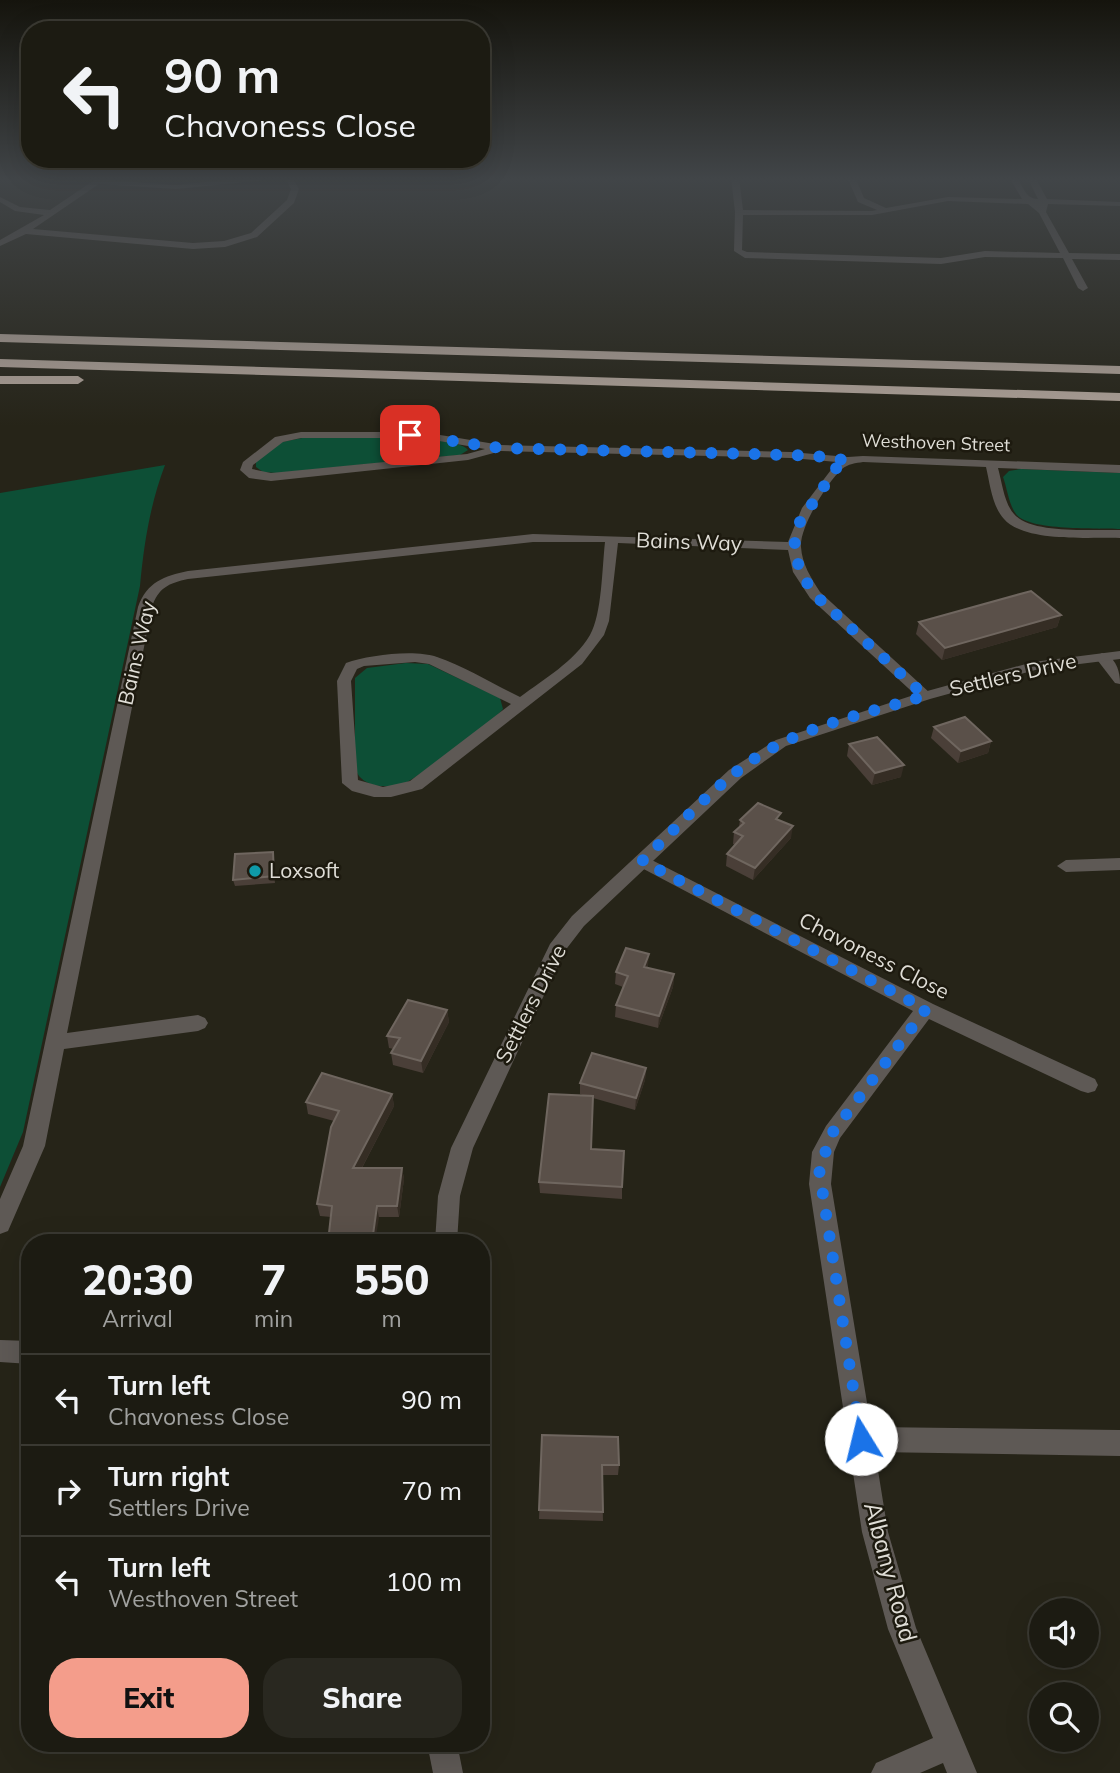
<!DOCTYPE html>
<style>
:root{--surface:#1c1b12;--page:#292820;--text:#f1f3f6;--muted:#a0a19f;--line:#3a3932;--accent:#f49d8b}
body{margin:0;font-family:Mulish,sans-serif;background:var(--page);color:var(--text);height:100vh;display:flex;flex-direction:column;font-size:26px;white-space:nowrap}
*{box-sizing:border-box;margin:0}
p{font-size:23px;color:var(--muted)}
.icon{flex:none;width:38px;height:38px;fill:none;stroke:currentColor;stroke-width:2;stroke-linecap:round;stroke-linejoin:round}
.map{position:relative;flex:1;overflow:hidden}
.side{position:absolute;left:21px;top:1234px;width:469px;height:518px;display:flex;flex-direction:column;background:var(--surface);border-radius:28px;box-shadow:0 7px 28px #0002,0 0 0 2px var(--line)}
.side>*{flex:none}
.banner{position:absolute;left:21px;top:21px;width:469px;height:147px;border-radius:28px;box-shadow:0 7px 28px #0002,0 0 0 2px var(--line);background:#1c1b12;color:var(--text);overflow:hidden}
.fabs{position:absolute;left:1029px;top:1598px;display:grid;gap:14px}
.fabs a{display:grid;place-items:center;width:70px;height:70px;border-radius:50%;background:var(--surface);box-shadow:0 7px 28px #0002,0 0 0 2px var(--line);font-size:35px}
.pin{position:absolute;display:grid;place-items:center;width:60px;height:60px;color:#fff;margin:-30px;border-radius:14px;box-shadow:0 4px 10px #0006}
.me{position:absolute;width:77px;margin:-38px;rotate:351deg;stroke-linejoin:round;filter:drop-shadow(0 0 5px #0008)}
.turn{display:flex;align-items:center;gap:24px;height:147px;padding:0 28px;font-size:32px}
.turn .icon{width:91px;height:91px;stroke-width:2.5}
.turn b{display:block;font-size:49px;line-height:60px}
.eta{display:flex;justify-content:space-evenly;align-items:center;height:119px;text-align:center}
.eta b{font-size:42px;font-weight:800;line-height:49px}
.cta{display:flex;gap:14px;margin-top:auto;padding:14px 28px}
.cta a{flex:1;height:80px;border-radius:28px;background:var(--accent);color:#111;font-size:28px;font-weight:800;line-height:80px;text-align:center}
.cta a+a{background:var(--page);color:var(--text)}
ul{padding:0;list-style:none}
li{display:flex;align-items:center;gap:21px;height:91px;padding:0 28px;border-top:2px solid var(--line)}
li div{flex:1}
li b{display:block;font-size:26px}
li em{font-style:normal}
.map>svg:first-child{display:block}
</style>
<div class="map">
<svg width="1120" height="1773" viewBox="0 0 1120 1773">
<rect width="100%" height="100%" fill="#262418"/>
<g fill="#0d4f36">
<path d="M302 438C328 438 456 433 468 450L460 455 277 473 263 472 256 467V461L282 442Z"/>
<path d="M165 465C150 505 144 543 140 586L23 1132 0 1187V493Z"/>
<path d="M1021 469 1120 473V529C1099 528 1028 531 1016 514 1009 505 1007 488 1003 477L1009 471Z"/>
<path d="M406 663 428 664 500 698 503 709C494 721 421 775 407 782 390 789 361 789 355 768V678L367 668Z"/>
</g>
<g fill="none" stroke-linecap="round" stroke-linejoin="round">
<g fill="#5e5955" fill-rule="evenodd">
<path d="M99 177H109L106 180 176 185 254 177H292L299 189 294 203 257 237 225 247 193 249 26 234 0 246V240L44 215 15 211 0 202V197L20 207 50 210ZM285 178 291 189 287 200 251 233 224 241 193 243 33 229 99 184 176 189Z"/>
<path d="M731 177H739L743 210 872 211 877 210 858 202 847 177H855L864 198 886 208 948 197 1022 199 1009 177H1017C1023 187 1026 199 1038 199L1027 177H1035L1047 199 1120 202V206L1048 204 1046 212 1069 253 1120 254V260L1072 259 1088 288 1083 291 1078 288 1063 258 985 257 941 264 745 258 734 251 735 212ZM948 201 1028 204 1039 213 1060 253 985 251 941 258 747 252 742 250 743 215H872Z"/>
<path d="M301 432H422L501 445 791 452 848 457 863 456 1120 465V473L998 468C1002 482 1004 503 1014 514 1032 535 1094 529 1120 530V538C1090 537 1025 543 1004 519 992 506 990 484 986 467L863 462C856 463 848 464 842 469 828 481 799 528 801 547 802 564 811 578 820 592L930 693 932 696 925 700 920 699 810 598 793 572 788 550 618 543 609 621 604 635 582 664 422 789 391 797H374L352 791 342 783 337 681 346 663C368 655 415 649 437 657 466 667 493 684 520 697 544 679 574 662 590 635 602 614 602 568 605 542H533L188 579C169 583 158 588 152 607L67 1033 198 1015 205 1018 208 1023 205 1028 198 1031 64 1049 45 1146 8 1231 0 1234V1199L23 1146 138 607C147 582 164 576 188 571L533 534 788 542 802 508 837 462 791 458 501 451 468 460 271 481 249 478 240 470 243 462 275 437ZM301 438H422L485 449 467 454 271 473 252 469 253 465 283 442ZM415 662 429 664 511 704 410 781 383 787 358 780 351 681 357 669 364 666Z"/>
<path d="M1102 653C1116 657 1120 671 1120 684L1115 683 1095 657Z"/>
<path d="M642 855 933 1004 1095 1079 1098 1085 1095 1091 1088 1093 1081 1091 929 1019 840 1138 834 1152 831 1184 871 1427 1120 1430V1456L875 1452 888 1532 916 1628 977 1773H947L943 1763 920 1773H871L876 1763 933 1738 888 1629 862 1532 809 1184 812 1152 826 1126 913 1011 636 865 633 861 636 857Z"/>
<path d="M1120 858V870L1066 872 1057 866 1066 860Z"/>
<path d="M0 1340 30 1341V1364L0 1362Z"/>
</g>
<g fill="#5e5955" fill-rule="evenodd">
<path d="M1120 651V659L1039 669 930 699 786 746 741 778 584 926 564 952 473 1148 460 1196 457 1242H435L438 1196 451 1148 550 944 572 916 729 770 776 740 920 693 1033 662Z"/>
<path d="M427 1743H457L463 1773H433Z"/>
</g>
<g fill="#afa298" fill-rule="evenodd">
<path d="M0 334 1120 366V374L0 342Z"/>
<path d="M0 359 1120 393V401L0 367Z"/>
<path d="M0 376H78L84 380 78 384H0Z"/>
</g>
</g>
<g fill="#4a3f38">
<path d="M1061 615 1057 627 942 660 916 634 919 622Z"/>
<path d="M934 727 991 741 988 753 958 763 931 738Z"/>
<path d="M849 744 901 777 872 785 847 756Z"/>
<path d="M740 820H780L791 838 753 880 726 866 727 854 735 845 733 844 734 832 739 827Z"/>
<path d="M274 858 275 883 235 886 233 880Z"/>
<path d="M648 966 647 968 674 974 673 987 658 1028 615 1017 616 1005 623 987 615 984 616 972Z"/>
<path d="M447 1010 449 1022 423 1073 393 1065 391 1053 394 1049 389 1048 387 1036Z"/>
<path d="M646 1068 645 1080 635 1110 593 1098 591 1149 622 1187V1199L540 1193 539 1182 585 1096 580 1094V1083Z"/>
<path d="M392 1094 394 1106 362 1168H402L404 1179 399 1217H331L320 1216 317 1204 334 1121 308 1114 306 1102Z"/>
<path d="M542 1435 619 1465 618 1475H602L603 1521 539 1519Z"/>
</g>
<g fill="#352d24">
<path d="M1061 615 1057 627 942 660 945 648Z"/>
<path d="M991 741 988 753 958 763 961 751Z"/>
<path d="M904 765 901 777 872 785 875 773Z"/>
<path d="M793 826 791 838 753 880 755 868Z"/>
<path d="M273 852 274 858 275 883 274 876Z"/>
<path d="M649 954 648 966 643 979 644 967Z"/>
<path d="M674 974 673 987 658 1028 659 1016Z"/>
<path d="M447 1010 449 1022 423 1073 421 1061Z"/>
<path d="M646 1068 645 1080 635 1110 636 1098Z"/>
<path d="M392 1094 394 1106 356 1179 353 1168Z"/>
<path d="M402 1168 404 1179 399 1217 397 1206Z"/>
<path d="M377 1206 379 1218 375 1242H372Z"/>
</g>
<g fill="#5a5049" stroke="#6f665f" stroke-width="2">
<path d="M1031 591 1061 615 945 648 919 622Z"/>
<path d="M965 717 991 741 961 751 934 727Z"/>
<path d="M877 737 904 765 875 773 849 744Z"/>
<path d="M758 803 781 813 776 819 793 826 755 868 727 854 743 836 734 832 744 823 740 820Z"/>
<path d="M273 852 274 876 233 880 235 854Z"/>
<path d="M626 948 649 954 644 967 674 974 659 1016 616 1005 628 976 616 972Z"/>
<path d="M408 1000 447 1010 421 1061 391 1053 400 1038 387 1036Z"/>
<path d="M592 1053 646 1068 636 1098 580 1083Z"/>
<path d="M322 1073 392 1094 353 1168H402L397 1206H377L372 1242H328L332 1206 317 1204 331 1127 339 1111 306 1102Z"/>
<path d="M549 1094 593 1096 591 1149 624 1151 622 1187 539 1182Z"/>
<path d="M542 1435 618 1437 619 1465H602L603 1512 539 1510Z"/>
</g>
<linearGradient id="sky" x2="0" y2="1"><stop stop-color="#15140d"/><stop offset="0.42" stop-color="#414548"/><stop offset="1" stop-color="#414548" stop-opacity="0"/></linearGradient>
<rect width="1120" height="426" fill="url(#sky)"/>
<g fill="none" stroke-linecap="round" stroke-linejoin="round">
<path stroke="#1a73e8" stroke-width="12" stroke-dasharray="0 21.6" d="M410 435 501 448 791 455 829 457 848 461 837 467 800 522 794 546 800 572 815 595 925 696C874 711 818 723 772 748 724 774 681 824 642 861L926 1009 833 1132 819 1169 861 1439"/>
</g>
<circle fill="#0f9aa8" stroke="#1d1a0f" stroke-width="2.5" cx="255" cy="871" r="7"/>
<g text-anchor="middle" stroke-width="5" stroke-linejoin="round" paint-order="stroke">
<g font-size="18" fill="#dfddd6" stroke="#1d1a0f">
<text transform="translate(936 443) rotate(2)" y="6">Westhoven Street</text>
</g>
<g font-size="21" fill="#dfddd6" stroke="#1d1a0f">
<text transform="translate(689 542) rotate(2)" y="7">Bains Way</text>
<text transform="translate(137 653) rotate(-77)" y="7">Bains Way</text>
<text transform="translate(1013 675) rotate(-13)" y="7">Settlers Drive</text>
<text transform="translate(874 956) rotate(27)" y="7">Chavoness Close</text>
<text transform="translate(531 1004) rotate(-63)" y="7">Settlers Drive</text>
</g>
<g font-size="21" fill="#dfddd6" stroke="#1d1a0f" text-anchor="start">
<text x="269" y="878">Loxsoft</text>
</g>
<g font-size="24" fill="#dfddd6" stroke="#1d1a0f">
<text transform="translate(890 1572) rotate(75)" y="8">Albany Road</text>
</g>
</g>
</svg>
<div class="fabs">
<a><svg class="icon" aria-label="sound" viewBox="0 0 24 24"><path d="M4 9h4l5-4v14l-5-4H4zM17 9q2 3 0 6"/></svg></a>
<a><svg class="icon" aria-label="search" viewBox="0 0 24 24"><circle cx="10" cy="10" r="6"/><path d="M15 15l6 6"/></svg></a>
</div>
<div class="pin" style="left:410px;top:435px;background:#d93025"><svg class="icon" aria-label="arrive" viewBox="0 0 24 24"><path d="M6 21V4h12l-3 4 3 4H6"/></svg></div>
<svg class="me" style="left:861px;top:1439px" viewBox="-20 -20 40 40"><circle r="19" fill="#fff"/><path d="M0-13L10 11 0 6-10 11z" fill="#1a73e8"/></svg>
<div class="banner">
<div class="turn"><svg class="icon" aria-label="left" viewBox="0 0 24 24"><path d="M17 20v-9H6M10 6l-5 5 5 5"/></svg><div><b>90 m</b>Chavoness Close</div></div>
</div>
<section class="side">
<div class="eta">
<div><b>20:30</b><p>Arrival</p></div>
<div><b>7</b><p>min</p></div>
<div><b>550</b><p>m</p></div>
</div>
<ul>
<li><svg class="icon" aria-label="left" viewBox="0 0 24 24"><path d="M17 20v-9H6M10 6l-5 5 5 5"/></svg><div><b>Turn left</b><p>Chavoness Close</p></div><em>90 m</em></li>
<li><svg class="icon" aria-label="right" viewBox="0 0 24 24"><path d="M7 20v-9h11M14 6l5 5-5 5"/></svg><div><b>Turn right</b><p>Settlers Drive</p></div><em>70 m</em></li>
<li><svg class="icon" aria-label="left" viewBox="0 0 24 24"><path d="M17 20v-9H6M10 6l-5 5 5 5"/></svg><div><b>Turn left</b><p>Westhoven Street</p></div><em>100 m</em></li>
</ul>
<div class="cta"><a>Exit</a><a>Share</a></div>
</section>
</div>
